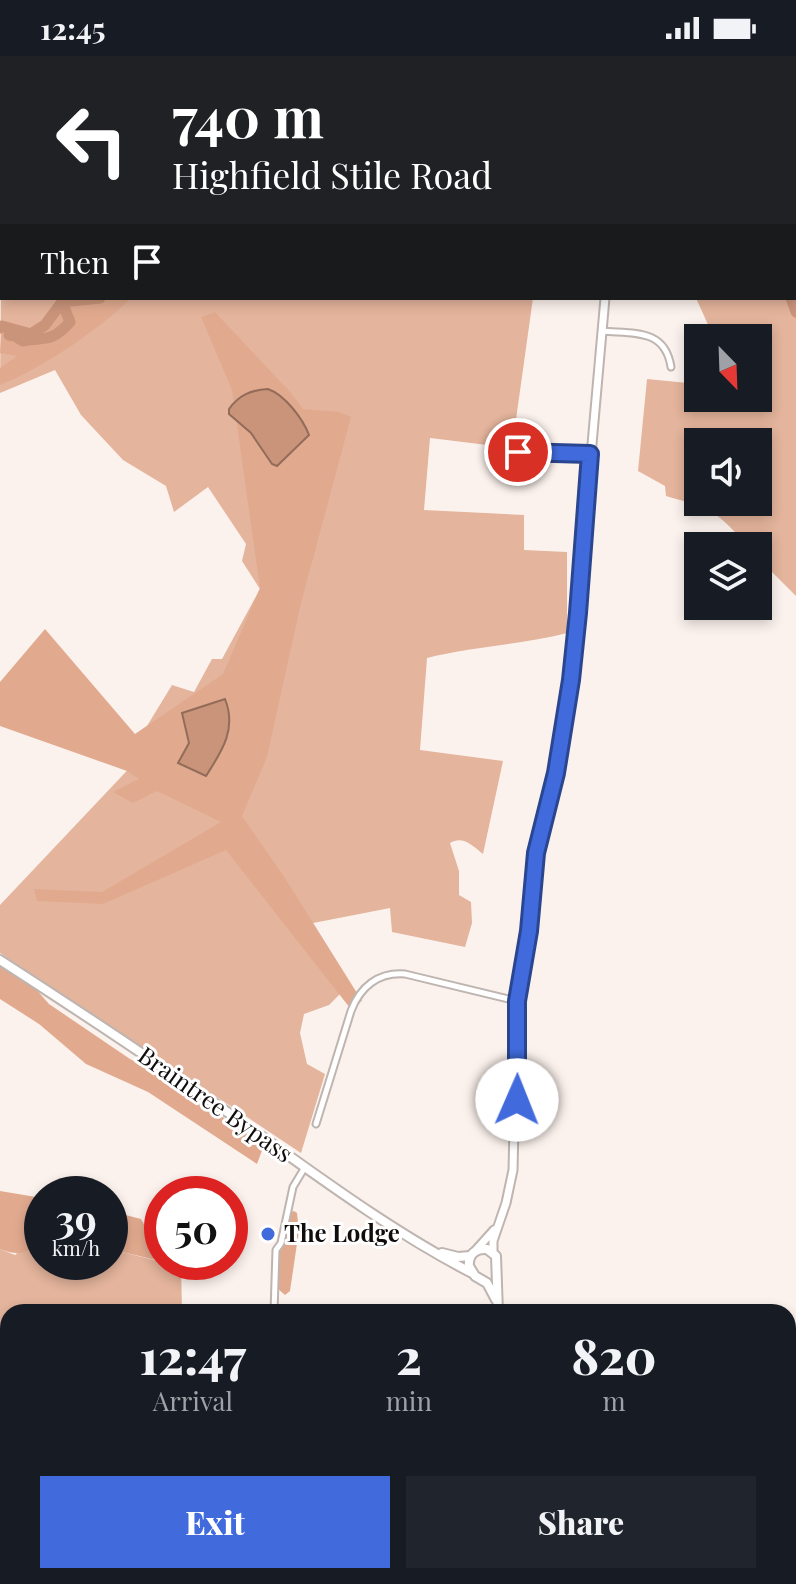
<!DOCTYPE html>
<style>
:root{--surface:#171b24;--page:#20242c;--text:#f1f3f6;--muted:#9ea1a6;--accent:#416bdd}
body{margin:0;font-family:"Playfair Display",serif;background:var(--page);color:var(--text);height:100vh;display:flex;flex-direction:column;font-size:30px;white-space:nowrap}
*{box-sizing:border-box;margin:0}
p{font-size:26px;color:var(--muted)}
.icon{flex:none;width:44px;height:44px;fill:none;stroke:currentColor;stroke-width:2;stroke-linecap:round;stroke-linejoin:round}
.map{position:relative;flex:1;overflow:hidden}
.drawer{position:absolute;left:0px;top:1248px;width:796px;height:280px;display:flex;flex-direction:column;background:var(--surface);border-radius:24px 24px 0 0;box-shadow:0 4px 12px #0003}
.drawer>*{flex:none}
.guide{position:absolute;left:0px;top:0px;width:796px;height:244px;box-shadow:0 4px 12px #0003;background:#202124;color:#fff;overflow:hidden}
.needle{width:52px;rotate:157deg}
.fabs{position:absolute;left:684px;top:268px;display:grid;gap:16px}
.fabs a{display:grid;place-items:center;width:88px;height:88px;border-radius:0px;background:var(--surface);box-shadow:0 4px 12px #0003;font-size:40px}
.speed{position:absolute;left:24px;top:1120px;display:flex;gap:16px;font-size:40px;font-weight:700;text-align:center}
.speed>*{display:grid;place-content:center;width:104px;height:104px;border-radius:50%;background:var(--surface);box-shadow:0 4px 12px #0003;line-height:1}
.speed small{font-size:20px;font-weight:400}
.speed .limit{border:12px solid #d22;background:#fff;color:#111}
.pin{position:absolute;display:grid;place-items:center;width:68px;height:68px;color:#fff;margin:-34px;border:4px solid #fff;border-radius:50%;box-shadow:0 2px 8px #0007}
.me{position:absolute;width:88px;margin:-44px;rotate:1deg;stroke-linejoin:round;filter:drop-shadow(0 0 6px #0008)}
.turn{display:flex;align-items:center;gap:28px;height:168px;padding:0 40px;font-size:36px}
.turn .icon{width:104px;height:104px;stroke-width:2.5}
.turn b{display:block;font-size:56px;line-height:68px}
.then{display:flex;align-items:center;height:76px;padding:0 40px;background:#0003;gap:16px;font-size:30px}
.eta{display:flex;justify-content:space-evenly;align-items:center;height:136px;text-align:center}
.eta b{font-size:48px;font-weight:800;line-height:56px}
.primary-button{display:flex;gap:16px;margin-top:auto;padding:16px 40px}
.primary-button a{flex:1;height:92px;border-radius:0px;background:var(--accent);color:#fff;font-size:32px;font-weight:800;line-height:92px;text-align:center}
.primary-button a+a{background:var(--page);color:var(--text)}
.status{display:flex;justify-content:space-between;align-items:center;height:56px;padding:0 40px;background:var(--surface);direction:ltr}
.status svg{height:22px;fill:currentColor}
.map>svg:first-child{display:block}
</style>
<div class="status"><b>12:45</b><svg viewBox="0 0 49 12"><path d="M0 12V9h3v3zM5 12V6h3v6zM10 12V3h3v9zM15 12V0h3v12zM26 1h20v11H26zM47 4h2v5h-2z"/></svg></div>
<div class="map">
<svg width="796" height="1528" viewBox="0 0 796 1528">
<rect width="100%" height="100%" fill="#fcf2ed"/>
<path fill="#f5e4dc" d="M707 0H796V146L794 2Z"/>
<g fill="#e4b49c" fill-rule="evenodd">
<path d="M2 115V242H533L512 392 430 382 424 454 524 459V494L567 496V577C521 589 473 590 427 602L420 694 503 705 483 798C473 790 463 779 450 787L459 815V839L471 846 472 867 465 891 392 876 390 852 303 869 343 935 329 949 304 958 300 977 307 1008 325 1018 301 1097 0 897V849L138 703 135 679 147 670 172 629 194 636 212 603H222L260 533 242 505 246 488 208 431 174 456 166 430 123 404 81 359 55 314 0 337Z"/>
<path d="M794 149H796V540L758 502V490H747C718 455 709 452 666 440L665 430 638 415 647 323 698 328V342H758V282H714L696 242H794ZM698 386H758V446H698Z"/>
<path d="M40 1167 42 1206H110V1176L114 1177 112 1189 114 1194 162 1206H181L182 1256H8V1316L0 1320V1193L15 1199 39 1177Z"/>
<path d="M8 1369V1520H89L87 1528H20L0 1521V1388L5 1381Z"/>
</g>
<g fill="#e1aa8f">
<path d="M100 242H131C99 274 42 312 0 329V312L17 300 0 297 2 270 31 278 45 269 62 246Z"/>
<path d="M215 256 291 337 303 353 339 356 351 361 300 551 267 701 242 760 285 822 362 945 350 952 226 794 103 848 37 845 34 833 102 836 221 766 157 735 133 747 113 736 139 723 127 715 0 670V626L45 573 135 678 223 618 260 532 232 334 201 261Z"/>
<path d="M0 910 35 932 49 948 130 1003 159 1018 264 1089 257 1108 148 1036 86 1008 39 968 0 943Z"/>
<path d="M0 1135 42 1142C42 1170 40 1210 0 1193Z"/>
<path d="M110 1155 141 1163 151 1180 162 1188V1203L160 1205 114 1194 112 1189 114 1177 110 1176Z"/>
<path d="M294 1155 297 1157 299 1174 290 1235 285 1239 277 1232 280 1193 290 1156Z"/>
<path d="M788 1326 790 1408 796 1429V1501L788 1506Z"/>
</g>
<g fill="#ca947a" stroke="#926c59" stroke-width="2">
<path d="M268 333C285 339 303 363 309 379L277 410 272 408 251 377 229 358V353C239 339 251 334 268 333Z"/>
<path d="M225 643C237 673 222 695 206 720L178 707 189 687 182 657Z"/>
</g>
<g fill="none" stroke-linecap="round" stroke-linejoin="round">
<g stroke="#ca947a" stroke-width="11">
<path d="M229 0 230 2"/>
<path d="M590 0 591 2"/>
<path d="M794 149H796"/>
<path d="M794 184 796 178"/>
<path d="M791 242 796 256"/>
<path d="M0 272 2 270 31 278 45 269 62 246 100 242"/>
<path d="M9 279 15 280 23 285C46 280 50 288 70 266L62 246"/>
</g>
<defs>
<g id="minor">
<path d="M63 0V2"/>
<path d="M388 0 389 2"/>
<path d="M408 0V2"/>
<path d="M488 1 508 2"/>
<path d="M0 56 2 55"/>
<path d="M0 91 2 95"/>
<path d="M602 275C633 278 665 272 671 311"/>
<path d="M498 395 590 398"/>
<path d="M316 1068 351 955C360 931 378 916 405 918L517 945"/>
<path d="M274 1256 276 1194 281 1187 293 1131 305 1111"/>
<path d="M0 1527 3 1528"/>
</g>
<g id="secondary">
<path d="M650 2 652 0"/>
<path d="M476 1194 494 1174"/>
<path d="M493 1196V1185L506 1147 513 1114 517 945 529 875 536 797 556 717 571 624 605 242"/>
</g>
<g id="trunk">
<path d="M0 904C79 955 156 1006 233 1060 311 1115 387 1173 472 1217"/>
<path d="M442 1197 458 1201 470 1200"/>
<path d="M496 1244 487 1227 475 1220 469 1210C468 1199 475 1192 487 1193L496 1200 498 1256"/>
<path d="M495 1528 496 1520"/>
</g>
</defs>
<use href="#minor" stroke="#beb4b0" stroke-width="9"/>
<use href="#secondary" stroke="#beb4b0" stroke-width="11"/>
<use href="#trunk" stroke="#beb4b0" stroke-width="12"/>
<use href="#minor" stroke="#fff" stroke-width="5"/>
<use href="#secondary" stroke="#fff" stroke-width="7"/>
<use href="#trunk" stroke="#fff" stroke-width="8"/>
</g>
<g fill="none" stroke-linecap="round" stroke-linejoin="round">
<defs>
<path id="route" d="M517 1044V945L529 875 536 797 556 717 571 624 578 557 590 398 518 396"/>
</defs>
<use href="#route" stroke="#2a4690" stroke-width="20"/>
<use href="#route" stroke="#416bdd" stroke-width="14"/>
</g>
<circle fill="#416bdd" stroke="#fff" stroke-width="3" cx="268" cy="1178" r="8"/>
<g text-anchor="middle" stroke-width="6" stroke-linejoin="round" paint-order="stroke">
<g font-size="24" fill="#110d0c" stroke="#fff">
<text transform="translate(215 1049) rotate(35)" y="8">Braintree Bypass</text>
</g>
<g font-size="24" font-weight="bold" fill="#110d0c" stroke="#fff" text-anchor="start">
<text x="284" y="1186">The Lodge</text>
</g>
</g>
</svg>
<div class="fabs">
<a><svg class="needle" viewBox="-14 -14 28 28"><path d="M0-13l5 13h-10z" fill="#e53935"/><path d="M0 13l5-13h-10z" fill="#9ea1a6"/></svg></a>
<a><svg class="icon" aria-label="sound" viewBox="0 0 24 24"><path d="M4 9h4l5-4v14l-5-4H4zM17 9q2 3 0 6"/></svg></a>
<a><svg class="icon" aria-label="layers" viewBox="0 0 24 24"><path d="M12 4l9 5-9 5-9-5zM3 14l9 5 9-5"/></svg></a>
</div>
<div class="speed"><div>39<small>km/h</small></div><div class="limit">50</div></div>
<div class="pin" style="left:518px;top:396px;background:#d93025"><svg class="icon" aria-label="arrive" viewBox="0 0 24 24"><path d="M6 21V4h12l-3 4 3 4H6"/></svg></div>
<svg class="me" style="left:517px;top:1044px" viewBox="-20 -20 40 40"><circle r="19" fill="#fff"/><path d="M0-13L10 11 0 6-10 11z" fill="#416bdd"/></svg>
<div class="guide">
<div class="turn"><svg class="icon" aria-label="left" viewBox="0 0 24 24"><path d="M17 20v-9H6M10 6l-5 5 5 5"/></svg><div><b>740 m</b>Highfield Stile Road</div></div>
<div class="then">Then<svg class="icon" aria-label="arrive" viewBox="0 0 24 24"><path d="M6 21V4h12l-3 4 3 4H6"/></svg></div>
</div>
<section class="drawer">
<div class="eta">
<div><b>12:47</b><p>Arrival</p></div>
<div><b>2</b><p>min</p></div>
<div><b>820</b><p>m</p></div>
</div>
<div class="primary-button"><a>Exit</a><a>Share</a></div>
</section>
</div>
